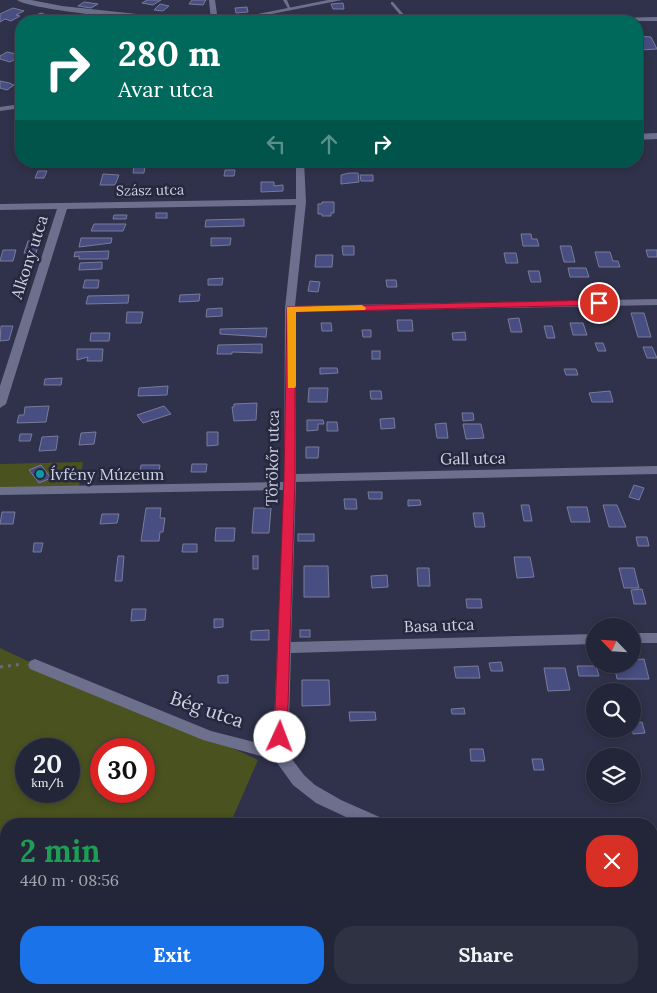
<!DOCTYPE html>
<meta charset="utf-8">
<style>
:root{--surface:#232638;--page:#2f3243;--text:#f1f3f6;--muted:#a3a5ae;--line:#404353;--accent:#1a73e8}
body{margin:0;font-family:Lora,serif;background:var(--page);color:var(--text);height:100vh;display:flex;flex-direction:column;font-size:19px;white-space:nowrap}
*{box-sizing:border-box;margin:0}
p{font-size:16px;color:var(--muted)}
.icon{flex:none;width:28px;height:28px;fill:none;stroke:currentColor;stroke-width:2;stroke-linecap:round;stroke-linejoin:round}
.map{position:relative;flex:1;overflow:hidden}
.panel{position:absolute;left:0px;top:818px;width:658px;height:176px;display:flex;flex-direction:column;background:var(--surface);border-radius:20px 20px 0 0;box-shadow:0 2px 8px #0003,0 0 0 1px var(--line)}
.panel>*{flex:none}
.hud{position:absolute;left:15px;top:15px;width:628px;height:152px;border-radius:20px;box-shadow:0 2px 8px #0003,0 0 0 1px var(--line);background:#00695c;color:#fff;overflow:hidden}
.needle{width:32px;rotate:295deg}
.tools{position:absolute;left:586px;top:618px;display:grid;gap:10px}
.tools a{display:grid;place-items:center;width:55px;height:55px;border-radius:50%;background:var(--surface);box-shadow:0 2px 8px #0003,0 0 0 1px var(--line);font-size:25px}
.speed{position:absolute;left:15px;top:738px;display:flex;gap:10px;font-size:25px;font-weight:700;text-align:center}
.speed>*{display:grid;place-content:center;width:65px;height:65px;border-radius:50%;background:var(--surface);box-shadow:0 2px 8px #0003,0 0 0 1px var(--line);line-height:1}
.speed small{font-size:12px;font-weight:400}
.speed .limit{border:8px solid #d22;background:#fff;color:#111}
.pin{position:absolute;display:grid;place-items:center;width:42px;height:42px;color:#fff;margin:-21px;border:2px solid #fff;border-radius:50%;box-shadow:0 1px 5px #0007}
.me{position:absolute;width:55px;margin:-28px;rotate:2deg;stroke-linejoin:round;filter:drop-shadow(0 0 4px #0008)}
.turn{display:flex;align-items:center;gap:18px;height:105px;padding:0 20px;font-size:22px}
.turn .icon{width:65px;height:65px;stroke-width:2.5}
.turn b{display:block;font-size:35px;line-height:42px}
.lanes{display:flex;align-items:center;height:48px;padding:0 20px;background:#0003;justify-content:center;gap:25px;direction:ltr}
.lanes .off{opacity:.35}
.round{display:grid;place-items:center;flex:none;width:52px;height:52px;border-radius:20px;background:var(--page)}
.head{display:flex;align-items:center;justify-content:space-between;height:85px;padding:0 20px}
h1{font-size:30px;font-weight:700;line-height:38px;color:#1e9e55}
.action{display:flex;gap:10px;margin-top:auto;padding:10px 20px}
.action a{flex:1;height:58px;border-radius:20px;background:var(--accent);color:#fff;font-size:20px;font-weight:700;line-height:58px;text-align:center}
.action a+a{background:var(--page);color:var(--text)}
.map>svg:first-child{display:block}
</style>
<div class="map">
<svg width="657" height="993" viewBox="0 0 657 993">
<rect width="100%" height="100%" fill="#2f324a"/>
<g fill="#4a521f" fill-rule="evenodd">
<path d="M83 462 79 487 0 488V464Z"/>
<path d="M0 648C84 689 174 719 258 760L230 824H6V988H158L156 993H0ZM26 749H69V791H26ZM101 749H144V791H101Z"/>
</g>
<g fill="#484d82" stroke="#787c98">
<path d="M147 0H161L153 5 142 3Z"/>
<path d="M192 0H206L203 5 189 4Z"/>
<path d="M84 2 98 4 91 8 78 6Z"/>
<path d="M343 3 344 9H333L331 4Z"/>
<path d="M160 4 169 6 163 11 154 10Z"/>
<path d="M247 7 248 12 236 13 235 8Z"/>
<path d="M13 8 24 11 16 15 20 16 11 21 5 19 0 22V14Z"/>
<path d="M41 13 49 16 38 20 30 18Z"/>
<path d="M636 36 651 37 657 49 640 50Z"/>
<path d="M7 52 21 55V56L10 62 0 59V56Z"/>
<path d="M0 81 9 83 14 85 7 90 0 88Z"/>
<rect x="306" y="161" width="18" height="4"/>
<path d="M134 166H145L144 173H133Z"/>
<path d="M225 170H235L234 176H224Z"/>
<path d="M38 171H47L44 178H35Z"/>
<path d="M349 173H358L359 182 341 184V175Z"/>
<path d="M103 174 119 175 115 185H100Z"/>
<path d="M360 175H373V181H361Z"/>
<path d="M261 182H274V186L283 185V191L261 192Z"/>
<path d="M322 202H334V213H331V216H322V214H318V204H322Z"/>
<rect x="156" y="213" width="11" height="5"/>
<path d="M114 215H127L126 219H113Z"/>
<path d="M244 219V226L205 227 206 220Z"/>
<path d="M94 224H126L123 231H91Z"/>
<path d="M521 234H531L532 239H537L539 246H523Z"/>
<path d="M81 238H112L111 243 79 247Z"/>
<path d="M211 238H231L230 245 211 246Z"/>
<path d="M28 241H39L36 253H24Z"/>
<path d="M342 246H354V255H343Z"/>
<path d="M560 246H571L575 262H564Z"/>
<path d="M3 250H16L13 261H0Z"/>
<path d="M646 250H657V257H648Z"/>
<path d="M109 251 108 259H79V256L74 257 75 252Z"/>
<path d="M595 252H610L613 261H618L620 267H599Z"/>
<path d="M504 253H516L518 263H506Z"/>
<path d="M316 255H333L332 267H315Z"/>
<path d="M102 262V269L79 270 80 263Z"/>
<path d="M568 268H586L589 277H570Z"/>
<path d="M528 271H539L541 282H531Z"/>
<path d="M223 278 222 285H208V279Z"/>
<path d="M85 280H99L98 288H83Z"/>
<path d="M386 280H396L397 287H387Z"/>
<path d="M310 281 320 282 318 292 308 291Z"/>
<path d="M200 294 199 301 179 302 180 295Z"/>
<path d="M129 295 128 303 86 304 88 296Z"/>
<path d="M222 308V316L206 317 207 309Z"/>
<path d="M127 312H143L141 323H126Z"/>
<path d="M631 313H644L651 337H638Z"/>
<path d="M519 318 522 332H511L508 319Z"/>
<path d="M397 320H412L413 331H398Z"/>
<path d="M321 323H331L332 331H322Z"/>
<path d="M570 323H583L587 335H573Z"/>
<path d="M1 326H13L9 340 0 341Z"/>
<path d="M544 326H552L555 338H547Z"/>
<path d="M267 328 266 337 220 334V329Z"/>
<path d="M362 330H371V337H363Z"/>
<path d="M465 332 466 340H453L452 333Z"/>
<path d="M91 333H110L109 341H90Z"/>
<path d="M595 343H603L606 351H598Z"/>
<path d="M262 344V353L232 352V354H217L218 345Z"/>
<path d="M643 347H652L657 358H647Z"/>
<path d="M77 349H103L102 361H87L88 357 77 360Z"/>
<rect x="372" y="351" width="8" height="8"/>
<path d="M320 368H337L338 373 320 374Z"/>
<path d="M564 369H576L578 375H566Z"/>
<path d="M62 378 61 385H44L45 379Z"/>
<path d="M168 386 167 395 138 396 139 388Z"/>
<path d="M309 388H328L327 402H308Z"/>
<path d="M370 391H381L382 399H371Z"/>
<path d="M610 391 613 402H592L589 393Z"/>
<path d="M257 403 256 420 234 421 232 407H234V404Z"/>
<path d="M49 406 46 422 17 423 19 415H24L25 407Z"/>
<path d="M164 406 171 414 143 423 137 415Z"/>
<path d="M462 413H473L474 420 463 421Z"/>
<path d="M394 418 395 428 381 429 380 419Z"/>
<path d="M307 420H323L324 424H318V430L307 431Z"/>
<path d="M327 422H337L338 431H327Z"/>
<path d="M446 423 448 438H437L435 424Z"/>
<path d="M463 424H481L484 438 466 439Z"/>
<path d="M96 432 94 444 79 445 81 433Z"/>
<path d="M207 432H218V445L207 446Z"/>
<path d="M20 434H32L30 441H19Z"/>
<path d="M58 436 56 450 39 451 42 437Z"/>
<path d="M306 447H319L318 458H306Z"/>
<path d="M192 464H207L206 472H191Z"/>
<path d="M41 465 51 478 39 483 29 470Z"/>
<path d="M141 465H160L159 472H140Z"/>
<path d="M634 485 644 488 639 500 629 497Z"/>
<path d="M368 492H382V499H369Z"/>
<path d="M344 499H356L357 509H345Z"/>
<path d="M408 500H420L421 505 408 506Z"/>
<path d="M521 505H529L532 521H524Z"/>
<path d="M603 505H617L626 527H609Z"/>
<path d="M567 507H587L590 522H571Z"/>
<path d="M146 508H161L160 518H165L163 532H160L159 541H141Z"/>
<path d="M254 508H271L269 533H252Z"/>
<path d="M2 512H15L13 524H0Z"/>
<path d="M473 513H483L485 527H475Z"/>
<path d="M102 514H119L117 523 100 524Z"/>
<path d="M216 528H235L234 541H215Z"/>
<rect x="298" y="534" width="16" height="7"/>
<path d="M636 537H647L649 546H638Z"/>
<path d="M34 543H43L41 552H33Z"/>
<path d="M183 544H197V552H182Z"/>
<path d="M118 556H124L122 581H115Z"/>
<rect x="253" y="556" width="5" height="13"/>
<path d="M514 557H530L534 577 517 578Z"/>
<path d="M304 566H328L329 597H304Z"/>
<path d="M417 568H429L430 586H418Z"/>
<path d="M619 568H634L639 588H624Z"/>
<path d="M387 575 388 587 372 588 371 576Z"/>
<path d="M642 589 646 604H634L631 590Z"/>
<path d="M466 599H481L482 608H467Z"/>
<path d="M132 609H146L145 620 131 621Z"/>
<path d="M214 619H223V627L214 628Z"/>
<path d="M269 630V640H251V631Z"/>
<rect x="300" y="630" width="10" height="7"/>
<path d="M644 659 649 679H617L614 664H632V660Z"/>
<path d="M501 662 503 671H491L489 663Z"/>
<path d="M478 666 480 678H456L454 667Z"/>
<path d="M577 666H596L599 676H579Z"/>
<path d="M544 668H565L570 690 548 691Z"/>
<path d="M228 675V683H218V676Z"/>
<path d="M302 680H329L330 705 302 706Z"/>
<path d="M464 708 465 714H452L451 709Z"/>
<path d="M349 712H375L376 720 350 721Z"/>
<path d="M642 722 645 733 633 734 632 723Z"/>
<path d="M470 749H483L485 761H471Z"/>
<path d="M532 759H542L544 770H534Z"/>
<path d="M612 794H626L627 798H613Z"/>
<path d="M651 973 657 975V987L651 985Z"/>
</g>
<g fill="none" stroke-linecap="round" stroke-linejoin="round">
<path stroke="#676a7f" stroke-width="3" stroke-dasharray="3 5" stroke-linecap="butt" d="M0 667 23 664"/>
<g fill="#6c708c" fill-rule="evenodd">
<path d="M283 0H287L291 10H289Z"/>
<path d="M391 2H393L405 16V21H401V16L391 4Z"/>
</g>
<g fill="#6c708c" fill-rule="evenodd">
<path d="M17 0H31L62 6 184 19 188 21C163 23 33 11 17 0Z"/>
<path d="M209 0H215L218 21H211Z"/>
<path d="M328 0H342L236 21H222Z"/>
<path d="M657 17V21H556L560 19Z"/>
<path d="M21 104V108L0 111V107Z"/>
<path d="M657 133V139L636 140V134Z"/>
<path d="M296 161H304L306 202 295 306 657 299V305L295 312 296 474 657 466V474L296 482 291 642 595 634V644L291 653 288 754 304 775 315 785 341 800 384 819 386 824H361L316 803 293 785 275 760 203 740 30 669 28 665 30 661 35 659 40 661 211 731 273 747 284 490 0 495V487L284 482 285 308 296 205 67 209 6 404 0 408V386L57 209 0 210V204L296 199Z"/>
<rect x="632" y="633" width="25" height="10"/>
<path d="M651 939 657 941V958L651 956Z"/>
</g>
</g>
<path fill="#e11d48" stroke="#92132f" d="M599 300 602 301V305L295 312V478L287 737 285 741H276L274 737 284 478 287 307Z"/>
<path fill="#f59e0b" d="M362 305 366 308 365 310 296 312V386L295 388H288L287 307Z"/>
<circle fill="#0f9aa8" stroke="#25283f" stroke-width="2" cx="40" cy="474" r="5"/>
<g text-anchor="middle" stroke-width="5" stroke-linejoin="round" paint-order="stroke">
<g font-size="14" fill="#ced1e0" stroke="#25283f">
<text transform="translate(150 190) rotate(-1)" y="5">Szász utca</text>
</g>
<g font-size="16" fill="#ced1e0" stroke="#25283f">
<text transform="translate(29 257) rotate(-72)" y="6">Alkony utca</text>
<text transform="translate(272 458) rotate(-89)" y="6">Törökőr utca</text>
<text transform="translate(473 458) rotate(-1)" y="6">Gall utca</text>
<text transform="translate(439 625) rotate(-2)" y="6">Basa utca</text>
</g>
<g font-size="16" fill="#ced1e0" stroke="#25283f" text-anchor="start">
<text x="50" y="480">Ívfény Múzeum</text>
</g>
<g font-size="19" fill="#ced1e0" stroke="#25283f">
<text transform="translate(207 709) rotate(19)" y="7">Bég utca</text>
</g>
</g>
</svg>
<div class="tools">
<a><svg class="needle" viewBox="-14 -14 28 28"><path d="M0-13l5 13h-10z" fill="#e53935"/><path d="M0 13l5-13h-10z" fill="#a3a5ae"/></svg></a>
<a><svg class="icon" aria-label="search" viewBox="0 0 24 24"><circle cx="10" cy="10" r="6"/><path d="M15 15l6 6"/></svg></a>
<a><svg class="icon" aria-label="layers" viewBox="0 0 24 24"><path d="M12 4l9 5-9 5-9-5zM3 14l9 5 9-5"/></svg></a>
</div>
<div class="speed"><div>20<small>km/h</small></div><div class="limit">30</div></div>
<div class="pin" style="left:599px;top:303px;background:#d93025"><svg class="icon" aria-label="arrive" viewBox="0 0 24 24"><path d="M6 21V4h12l-3 4 3 4H6"/></svg></div>
<svg class="me" style="left:280px;top:737px" viewBox="-20 -20 40 40"><circle r="19" fill="#fff"/><path d="M0-13L10 11 0 6-10 11z" fill="#e11d48"/></svg>
<div class="hud">
<div class="turn"><svg class="icon" aria-label="right" viewBox="0 0 24 24"><path d="M7 20v-9h11M14 6l5 5-5 5"/></svg><div><b>280 m</b>Avar utca</div></div>
<div class="lanes"><svg class="icon off" aria-label="left" viewBox="0 0 24 24"><path d="M17 20v-9H6M10 6l-5 5 5 5"/></svg><svg class="icon off" aria-label="ahead" viewBox="0 0 24 24"><path d="M12 20V5M6 11l6-6 6 6"/></svg><svg class="icon" aria-label="right" viewBox="0 0 24 24"><path d="M7 20v-9h11M14 6l5 5-5 5"/></svg></div>
</div>
<section class="panel">
<div class="head"><div><h1>2 min</h1><p>440 m · 08:56</p></div><a class="round" style="background:#d93025;color:#fff"><svg class="icon" aria-label="close" viewBox="0 0 24 24"><path d="M6 6l12 12M18 6L6 18"/></svg></a></div>
<div class="action"><a>Exit</a><a>Share</a></div>
</section>
</div>
